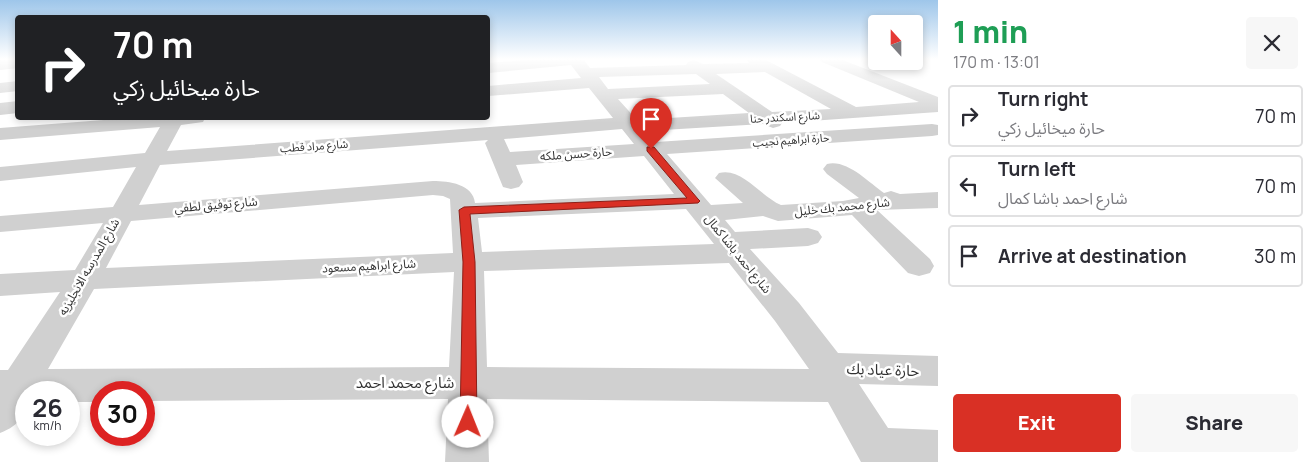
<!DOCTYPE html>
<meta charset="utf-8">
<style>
:root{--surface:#fff;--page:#f7f7f7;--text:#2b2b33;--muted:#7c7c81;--line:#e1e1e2;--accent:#d93025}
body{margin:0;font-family:Manrope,"Noto Sans Arabic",sans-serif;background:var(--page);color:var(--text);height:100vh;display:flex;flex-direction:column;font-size:19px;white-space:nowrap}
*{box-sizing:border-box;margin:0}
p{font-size:16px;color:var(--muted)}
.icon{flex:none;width:28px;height:28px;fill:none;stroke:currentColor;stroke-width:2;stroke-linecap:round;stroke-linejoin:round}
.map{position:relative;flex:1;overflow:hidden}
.panel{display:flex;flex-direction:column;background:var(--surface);width:375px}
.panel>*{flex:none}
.guide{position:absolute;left:15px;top:15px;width:475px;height:105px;border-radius:5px;box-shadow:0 2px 8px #0003;background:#202124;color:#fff;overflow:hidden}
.needle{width:32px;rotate:339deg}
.fabs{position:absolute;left:868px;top:15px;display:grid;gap:10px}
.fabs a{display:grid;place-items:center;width:55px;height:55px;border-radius:5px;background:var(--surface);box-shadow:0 2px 8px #0003;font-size:25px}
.speed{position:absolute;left:15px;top:381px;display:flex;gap:10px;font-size:25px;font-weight:700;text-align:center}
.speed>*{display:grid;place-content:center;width:65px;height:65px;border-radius:50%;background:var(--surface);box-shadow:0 2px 8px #0003;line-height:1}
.speed small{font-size:12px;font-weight:400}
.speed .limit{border:8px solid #d22;background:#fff;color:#111}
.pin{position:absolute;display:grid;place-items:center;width:42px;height:42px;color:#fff;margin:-51px -21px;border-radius:50% 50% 50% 0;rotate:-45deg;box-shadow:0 0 5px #0007}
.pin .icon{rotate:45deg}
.me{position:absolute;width:55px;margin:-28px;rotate:1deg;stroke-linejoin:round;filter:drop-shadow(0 0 4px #0008)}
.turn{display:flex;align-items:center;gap:18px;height:105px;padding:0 15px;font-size:22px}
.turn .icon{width:65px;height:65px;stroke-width:2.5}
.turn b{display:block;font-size:35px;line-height:42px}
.round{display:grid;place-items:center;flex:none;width:52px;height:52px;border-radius:5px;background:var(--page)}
.head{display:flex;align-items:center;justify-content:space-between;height:85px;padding:0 15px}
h1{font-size:30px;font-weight:800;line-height:38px;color:#1e9e55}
.cta{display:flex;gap:10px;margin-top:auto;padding:10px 15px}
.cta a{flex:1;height:58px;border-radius:5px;background:var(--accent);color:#fff;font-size:20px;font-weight:800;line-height:58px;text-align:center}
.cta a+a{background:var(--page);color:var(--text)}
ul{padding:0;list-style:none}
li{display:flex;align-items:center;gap:15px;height:62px;margin:0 10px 8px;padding:0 5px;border:2px solid var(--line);border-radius:5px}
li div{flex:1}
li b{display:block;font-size:19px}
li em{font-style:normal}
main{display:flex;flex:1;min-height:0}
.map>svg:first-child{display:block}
</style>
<main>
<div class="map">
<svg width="938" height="462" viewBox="0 0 938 462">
<rect width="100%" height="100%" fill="#fff"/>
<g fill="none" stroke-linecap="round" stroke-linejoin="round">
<g fill="#d0d0d0" fill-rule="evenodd">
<path d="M18 59V68L0 70V60Z"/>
<path d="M539 59H583L590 68 686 65 688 62 694 60 703 64 749 63 746 59H764L856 107 919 102 822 62 819 59H840L938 97V112L782 123 780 126 773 128 763 124 646 131 656 142 932 124 938 125V135L932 136 667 154 711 205 743 203 715 178 719 173C742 167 760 196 781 205L843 201 859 198 827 174 823 169 827 164C847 159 868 182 884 193L891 191 900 194 938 192V208L877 210 930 259 934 266 930 273 919 276 908 273 852 215 778 221 763 216 725 220 735 232 808 228 818 231 822 237 818 243 808 246 750 249 799 303 838 353 938 356V386L859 384 888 428 938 430V462H861L828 402 487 399 489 462H445L448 399 144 401V392H101V402H69V392H26C26 414 21 425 0 433V370H8L60 292 0 296V274L75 270 103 223 0 232V216L113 207 136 167 0 181V167L145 153 160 127 0 140V128L129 118H205L203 122 181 125 167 151 613 118 589 88 488 96V86L581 78 571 65 488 73V63ZM765 72 831 109 772 112 716 74ZM696 74 710 84 608 89 599 77ZM723 94 749 113 637 120 618 99ZM622 129 634 144 510 152 504 139ZM488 140 485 143 503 187 511 189 519 187 523 182 516 165 644 156 674 194 475 203C473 184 449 181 433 181L139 205 160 165ZM433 195 443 196 450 199 453 253 106 268 131 221ZM686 209 714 244 482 252 478 218ZM729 263 775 321 809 369 487 367 484 271ZM454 272 449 367 48 369 94 289Z"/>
<path d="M18 81V91L0 93V83Z"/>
<path d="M18 101V113L0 115V103Z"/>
</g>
</g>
<linearGradient id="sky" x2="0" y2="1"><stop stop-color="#9ec6ea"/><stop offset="0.48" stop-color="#fff"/><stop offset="1" stop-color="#fff" stop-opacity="0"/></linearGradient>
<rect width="938" height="123" fill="url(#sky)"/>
<path fill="#d93025" stroke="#8d1f18" d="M647 147H654L698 199 700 201 698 203 470 214 475 262 477 422 474 428 468 430 462 428 460 422 463 262 459 210 464 207 687 198 647 151Z"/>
<g text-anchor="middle" stroke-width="5" stroke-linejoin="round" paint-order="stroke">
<g font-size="11" fill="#333" stroke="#fff">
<text transform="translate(785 117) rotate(-3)" y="4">شارع اسكندر حنا</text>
<text transform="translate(791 140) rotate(-4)" y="4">حارة ابراهيم نجيب</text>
<text transform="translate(314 146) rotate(-4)" y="4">شارع مراد قطب</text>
</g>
<g font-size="12" fill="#333" stroke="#fff">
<text transform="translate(576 154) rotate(-4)" y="4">حارة حسن ملكه</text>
<text transform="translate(216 205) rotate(-5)" y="4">شارع توفيق لطفي</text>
<text transform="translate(842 207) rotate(-6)" y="4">شارع محمد بك خليل</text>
<text transform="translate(738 254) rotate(51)" y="4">شارع احمد باشا كمال</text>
<text transform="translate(369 266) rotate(-3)" y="4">شارع ابراهيم مسعود</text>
<text transform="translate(89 267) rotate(-60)" y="4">شارع المدرسه الانجليزيه</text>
</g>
<g font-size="15" fill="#333" stroke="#fff">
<text transform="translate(883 370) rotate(2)" y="5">حارة عياد بك</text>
<text x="405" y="388">شارع محمد احمد</text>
</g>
</g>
</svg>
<div class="fabs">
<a><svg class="needle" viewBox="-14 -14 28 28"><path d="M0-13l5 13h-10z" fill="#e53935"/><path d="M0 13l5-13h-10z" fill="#7c7c81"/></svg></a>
</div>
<div class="speed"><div>26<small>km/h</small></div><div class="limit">30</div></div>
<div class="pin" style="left:651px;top:149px;background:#d93025"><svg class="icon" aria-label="arrive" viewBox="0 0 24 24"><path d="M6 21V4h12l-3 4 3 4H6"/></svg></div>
<svg class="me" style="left:468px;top:422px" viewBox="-20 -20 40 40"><circle r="19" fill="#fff"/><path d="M0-13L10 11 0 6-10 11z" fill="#d93025"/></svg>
<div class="guide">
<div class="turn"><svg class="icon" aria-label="right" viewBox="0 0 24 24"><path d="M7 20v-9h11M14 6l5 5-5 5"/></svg><div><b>70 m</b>حارة ميخائيل زكي</div></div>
</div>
</div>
<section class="panel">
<div class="head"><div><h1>1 min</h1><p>170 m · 13:01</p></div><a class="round"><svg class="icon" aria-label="close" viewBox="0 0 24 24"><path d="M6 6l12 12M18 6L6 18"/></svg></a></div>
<ul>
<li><svg class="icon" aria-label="right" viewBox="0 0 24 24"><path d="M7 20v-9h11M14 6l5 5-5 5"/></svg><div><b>Turn right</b><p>حارة ميخائيل زكي</p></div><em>70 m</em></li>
<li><svg class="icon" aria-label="left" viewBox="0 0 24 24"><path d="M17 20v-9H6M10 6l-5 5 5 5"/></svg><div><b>Turn left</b><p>شارع احمد باشا كمال</p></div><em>70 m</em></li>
<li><svg class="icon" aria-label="arrive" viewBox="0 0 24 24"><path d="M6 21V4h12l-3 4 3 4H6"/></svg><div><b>Arrive at destination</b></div><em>30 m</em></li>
</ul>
<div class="cta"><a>Exit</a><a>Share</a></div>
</section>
</main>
